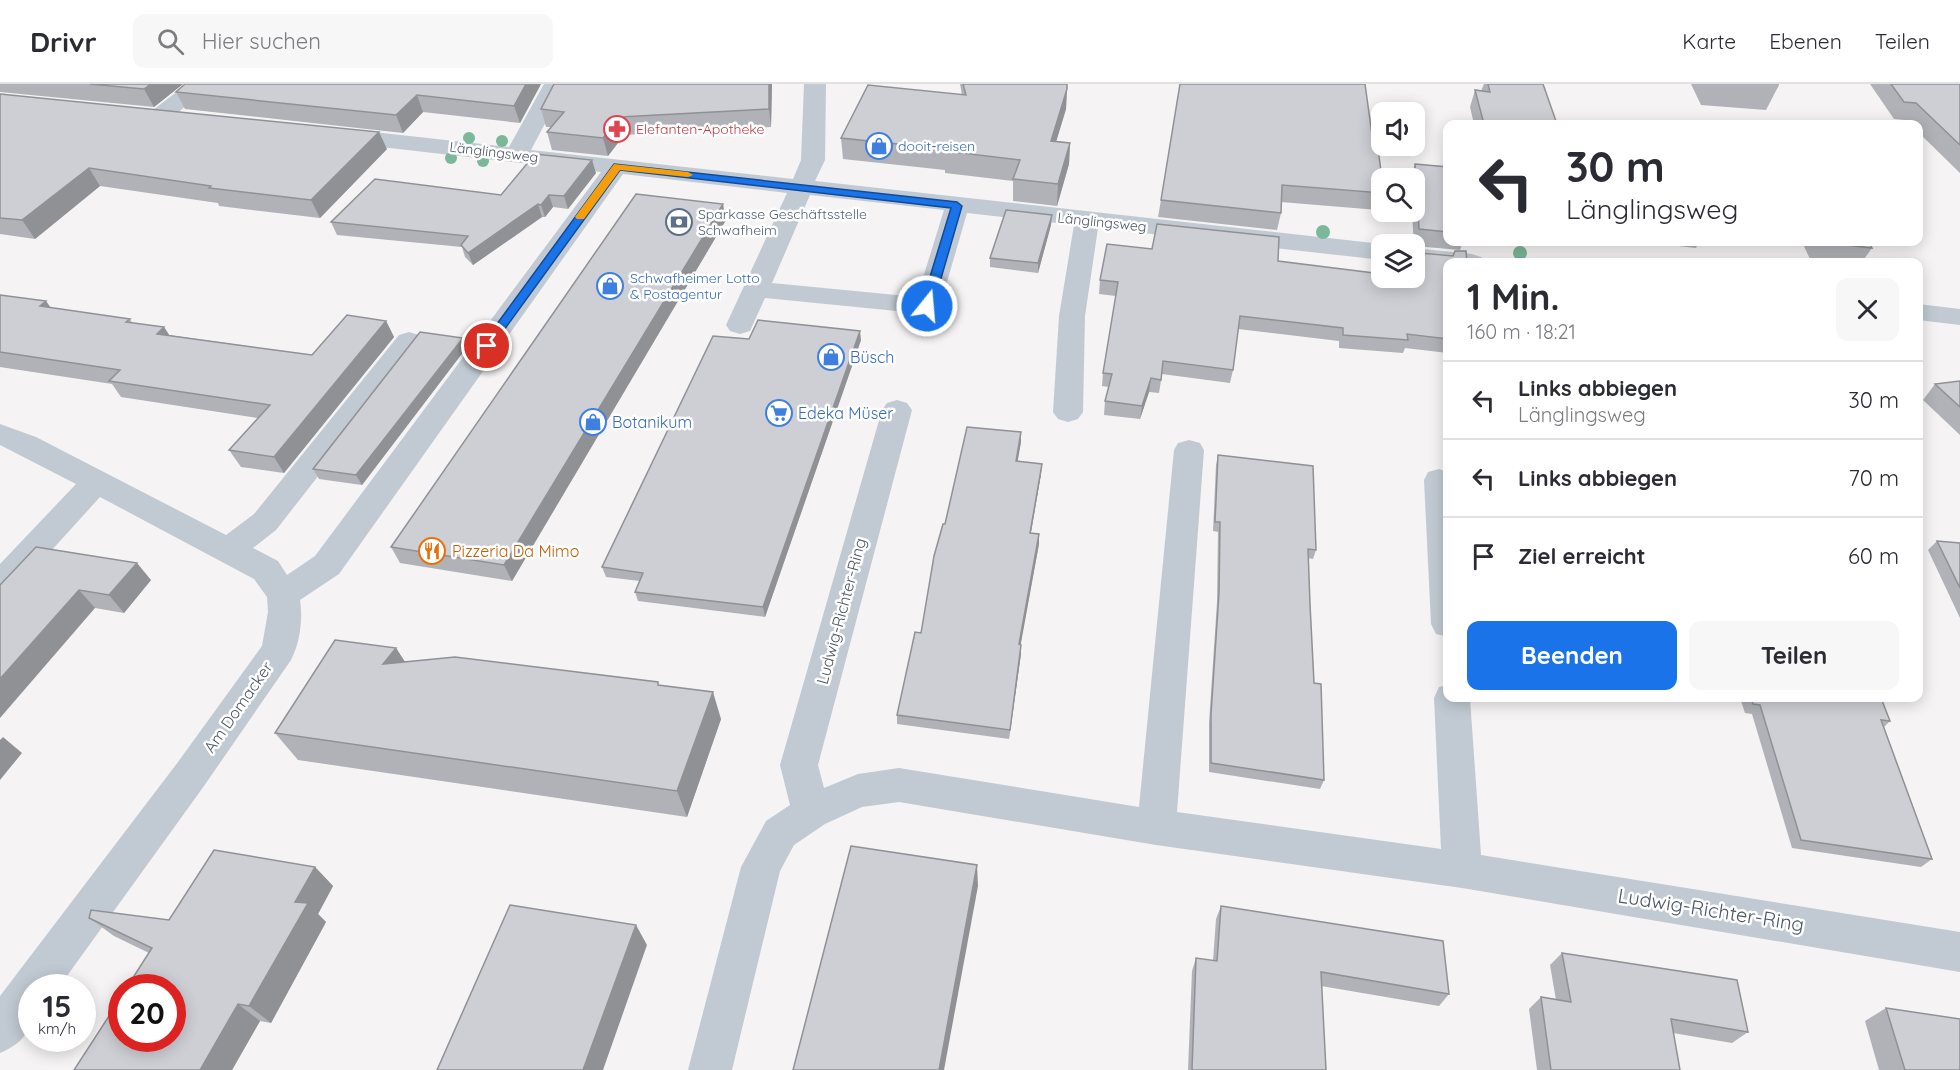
<!DOCTYPE html>
<html lang="de">
<meta charset="utf-8">
<style>
:root{--surface:#fff;--page:#f7f7f7;--text:#2b2b33;--muted:#7c7c81;--line:#e1e1e2;--accent:#1a73e8}
body{margin:0;font-family:Quicksand,sans-serif;background:var(--page);color:var(--text);height:100vh;display:flex;flex-direction:column;font-size:22px;white-space:nowrap}
*{box-sizing:border-box;margin:0}
p{font-size:20px;color:var(--muted)}
.icon{flex:none;width:33px;height:33px;fill:none;stroke:currentColor;stroke-width:2;stroke-linecap:round;stroke-linejoin:round}
.map{position:relative;flex:1;overflow:hidden}
.side{position:absolute;left:1443px;top:174px;width:480px;height:444px;display:flex;flex-direction:column;background:var(--surface);border-radius:12px;box-shadow:0 3px 15px #0003}
.side>*{flex:none}
.hud{position:absolute;left:1443px;top:36px;width:480px;height:126px;border-radius:12px;box-shadow:0 3px 15px #0003;background:#fff;color:var(--text);overflow:hidden}
.buttons{position:absolute;left:1371px;top:18px;display:grid;gap:12px}
.buttons a{display:grid;place-items:center;width:54px;height:54px;border-radius:12px;background:var(--surface);box-shadow:0 3px 15px #0003;font-size:30px}
.speed{position:absolute;left:18px;top:890px;display:flex;gap:12px;font-size:30px;font-weight:700;text-align:center}
.speed>*{display:grid;place-content:center;width:78px;height:78px;border-radius:50%;background:var(--surface);box-shadow:0 3px 15px #0003;line-height:1}
.speed small{font-size:15px;font-weight:400}
.speed .limit{border:9px solid #d22;background:#fff;color:#111}
.pin{position:absolute;display:grid;place-items:center;width:51px;height:51px;color:#fff;margin:-26px;border:3px solid #fff;border-radius:50%;box-shadow:0 2px 6px #0007}
.me{position:absolute;width:66px;margin:-33px;rotate:17deg;stroke-linejoin:round;filter:drop-shadow(0 0 4px #0008)}
.turn{display:flex;align-items:center;gap:21px;height:126px;padding:0 24px;font-size:27px}
.turn .icon{width:78px;height:78px;stroke-width:2.5}
.turn b{display:block;font-size:42px;line-height:51px}
.round{display:grid;place-items:center;flex:none;width:63px;height:63px;border-radius:12px;background:var(--page)}
.headline{display:flex;align-items:center;justify-content:space-between;height:102px;padding:0 24px}
h1{font-size:36px;font-weight:800;line-height:45px}
.action{display:flex;gap:12px;margin-top:auto;padding:12px 24px}
.action a{flex:1;height:69px;border-radius:12px;background:var(--accent);color:#fff;font-size:24px;font-weight:800;line-height:69px;text-align:center}
.action a+a{background:var(--page);color:var(--text)}
ul{padding:0;list-style:none}
li{display:flex;align-items:center;gap:18px;height:78px;padding:0 24px;border-top:2px solid var(--line)}
li div{flex:1}
li b{display:block;font-size:22px}
li em{font-style:normal}
header{display:flex;align-items:center;gap:36px;box-sizing:border-box;height:84px;padding:0 30px;background:var(--surface);border-bottom:2px solid var(--line)}
header strong{font-size:28px}
nav{display:flex;gap:33px;margin-inline-start:auto;font-size:21px}
.search{width:420px;height:54px;background:var(--page);display:flex;align-items:center;gap:15px;box-sizing:border-box;padding:0 21px;border-radius:12px;color:var(--muted);font-size:22px}
.map>svg:first-child{display:block}
</style>
<header>
<strong>Drivr</strong>
<div class="search"><svg class="icon" aria-label="search" viewBox="0 0 24 24"><circle cx="10" cy="10" r="6"/><path d="M15 15l6 6"/></svg>Hier suchen</div>
<nav><a>Karte</a><a>Ebenen</a><a>Teilen</a></nav>
</header>
<div class="map">
<svg width="1960" height="986" viewBox="0 0 1960 986">
<rect width="100%" height="100%" fill="#f5f3f3"/>
<g fill="none" stroke-linecap="round" stroke-linejoin="round">
<g fill="#c1cad2" fill-rule="evenodd">
<path d="M187 0H212L169 36 161 38 153 36 150 31 153 26Z"/>
<path d="M544 0H566L531 66 793 95 801 76 804 0H826L825 76 815 97 1382 160V176L1098 144 1085 232 1083 328 1078 335 1068 338 1058 335 1053 328 1059 232 1074 141 967 129 940 222 936 228 927 230 765 214 750 247 740 250 730 247 726 241 787 109 623 90 339 490 300 516C303 535 300 559 291 576L204 702 59 903H32C32 936 35 954 0 969V912L178 678 262 562 268 528 267 513 254 495 100 413 12 510 0 514V480L76 400 0 361V340L36 353 226 451 254 430 399 251 409 248 419 251 423 257 419 263 276 446 253 464 278 477 287 491 315 472 601 88 337 58 329 56 326 51 329 46 337 44 509 63ZM810 111 944 126 917 213 772 199Z"/>
<path d="M1414 164 1472 170 1481 173 1485 178H1448V183L1414 180Z"/>
<path d="M1918 220 1960 225V241L1918 236Z"/>
<path d="M897 316 907 319 912 326 818 681 824 704 858 690 899 684 1139 723 1174 366 1178 359 1189 356 1200 359 1204 366 1177 728 1441 765 1434 614 1439 603 1448 601V614H1470L1481 771 1960 848V888L1462 804 1156 761 899 718 862 723 825 740 794 761 780 787 732 986H688L741 783 766 737 790 721 780 681 882 326 887 319Z"/>
<path d="M1439 385 1448 388V553L1436 550 1431 540 1424 396 1428 388Z"/>
</g>
</g>
<g fill="#7bb799">
<circle cx="469" cy="54" r="6"/>
<circle cx="502" cy="57" r="6"/>
<circle cx="451" cy="74" r="6"/>
<circle cx="483" cy="77" r="6"/>
<circle cx="1323" cy="148" r="7"/>
<circle cx="1520" cy="169" r="7"/>
</g>
<g fill="#b0b2b7">
<path d="M0 0H183L154 23 0 8Z"/>
<path d="M541 0 520 39 423 28 403 49 185 25 176 8Z"/>
<path d="M772 0 771 43 624 51 608 72 552 66 547 48 551 43H546L541 25Z"/>
<path d="M960 0H1067L1066 25 1056 57 1070 59 1069 80 1057 122 1013 117V97L945 89V86L843 75 841 54 962 11Z"/>
<path d="M1484 0H1543L1557 40H1474L1470 23 1475 6 1481 7Z"/>
<path d="M1691 0H1779V1L1766 26 1701 21Z"/>
<path d="M1870 0H1960V89L1918 48V40H1910L1905 36 1894 35Z"/>
<path d="M0 10 387 65 320 134 219 122 218 119 100 102 35 155 0 150Z"/>
<path d="M1374 65 1382 94V116L1378 126 1281 118V129L1277 146 1158 133 1161 116Z"/>
<path d="M1415 80 1448 83V158H1463L1460 166 1414 162 1412 128H1414V94H1410Z"/>
<path d="M596 89 568 125 553 123 545 133H542L473 181 465 173 462 163 337 151 331 138 501 111Z"/>
<path d="M726 136 512 497 400 479 391 463Z"/>
<path d="M1051 141 1038 189 990 183V174Z"/>
<path d="M1643 158H1699L1696 164Z"/>
<path d="M1802 158H1869L1872 164 1862 178H1838L1810 175Z"/>
<path d="M1466 167 1448 178V269L1405 264 1403 269 1339 264V257L1238 245 1233 286 1230 299 1162 290 1159 309 1149 308 1140 335 1104 331 1105 317 1109 303 1102 302 1103 289 1116 212 1099 210 1100 196 1278 177 1416 194 1415 182 1420 169 1453 172Z"/>
<path d="M0 211 50 224 130 235 132 239 164 243 169 251 312 271 386 237 394 253 284 389 241 383 229 366 258 334 121 313 112 300 0 283Z"/>
<path d="M463 254 467 263 362 401 319 395 313 385Z"/>
<path d="M749 255 861 256 765 533 638 517 635 508 640 497 606 493 602 483Z"/>
<path d="M1960 297V351L1923 316 1935 300Z"/>
<path d="M1021 348V358L1017 377 1041 390 1031 449 1039 450V460L1020 561 1021 570 1009 655 897 640V631L921 549 945 440Z"/>
<path d="M1218 371 1316 466 1313 475 1308 474 1314 599 1324 696 1320 705 1209 688V639L1217 518 1218 448 1213 447 1216 381Z"/>
<path d="M1937 457 1960 459V534L1928 466Z"/>
<path d="M151 496 124 529 95 524 0 501Z"/>
<path d="M396 564 405 578 659 601 721 635 687 733 298 676 275 649Z"/>
<path d="M1740 614H1881L1890 637 1884 643 1932 775 1921 783 1792 764 1752 630 1745 629Z"/>
<path d="M315 783 333 802 318 830 326 838 271 939 260 937 232 986H74L149 869 114 852 89 834 169 836Z"/>
<path d="M1221 822 1449 910 1439 922 1321 902 1326 986H1188L1192 887 1196 874 1213 877 1216 835Z"/>
<path d="M1562 869 1748 948 1732 959 1673 949 1680 986H1537L1529 925 1541 913 1556 916 1550 881Z"/>
<path d="M1886 924 1960 986H1879L1865 937Z"/>
</g>
<g fill="#909195">
<path d="M151 0H183L154 23 144 5Z"/>
<path d="M526 0H541L520 39 514 22Z"/>
<path d="M769 0H772L771 43 769 25Z"/>
<path d="M1067 5 1066 25 1050 78 1051 57Z"/>
<path d="M417 11 423 28 403 49 396 31Z"/>
<path d="M620 33 624 51 608 72 603 54Z"/>
<path d="M379 48 387 65 320 134 311 116Z"/>
<path d="M1070 59 1069 80 1057 122 1058 100Z"/>
<path d="M592 76 596 89 568 125 564 112Z"/>
<path d="M89 84 100 102 35 155 22 136Z"/>
<path d="M549 111 553 123 545 133 541 121Z"/>
<path d="M538 120 542 133 473 181 468 169Z"/>
<path d="M723 120 726 136 512 497 504 481Z"/>
<path d="M1052 131 1051 141 1038 189V179Z"/>
<path d="M46 217 58 234 40 222Z"/>
<path d="M386 237 394 253 284 389 274 373Z"/>
<path d="M164 243 175 260 157 250Z"/>
<path d="M860 247 861 256 765 533 763 523Z"/>
<path d="M463 254 467 263 362 401 356 391Z"/>
<path d="M1151 294 1149 308 1140 335 1142 322Z"/>
<path d="M1021 348V358L1016 387V377Z"/>
<path d="M1042 380 1041 390 1029 459 1030 449Z"/>
<path d="M1039 450V460L1019 570V560Z"/>
<path d="M137 479 151 496 124 529 109 511Z"/>
<path d="M79 506 95 524 0 634V595Z"/>
<path d="M1021 561V570L1009 655 1010 646Z"/>
<path d="M396 564 414 592 383 580Z"/>
<path d="M713 608 721 635 687 733 677 707Z"/>
<path d="M3 653 22 669 0 696V656Z"/>
<path d="M977 781 978 802 944 986H939Z"/>
<path d="M315 783 333 802 318 830 326 838 271 939 249 922 295 818Z"/>
<path d="M636 841 647 861 603 986H583Z"/>
<path d="M238 920 260 937 232 986H200Z"/>
</g>
<g fill="#cdcfd5" stroke="#909195" stroke-width="1.5">
<path d="M90 0H151L144 5Z"/>
<path d="M185 0H526L514 22 417 11 396 31 176 8Z"/>
<path d="M554 0H769V25L620 33 603 54 547 48 564 28 541 25Z"/>
<path d="M963 0H1067V5L1051 57 1070 59 1058 100 1013 95 1020 76 944 67 945 65 841 54 868 1 966 11Z"/>
<path d="M1180 0H1365L1374 65H1378L1382 94V109L1282 101 1281 129 1161 116Z"/>
<path d="M1488 0H1543L1557 40H1484L1475 6 1490 8Z"/>
<path d="M1891 0H1960V61L1916 19 1904 18Z"/>
<path d="M0 10 379 48 311 116 209 104 211 102 89 84 22 136 0 134Z"/>
<path d="M535 70 592 76 564 112 549 111 541 121 538 120 468 169 461 161 468 152 331 138 375 95 501 111Z"/>
<path d="M1415 80 1448 83V148L1419 145Z"/>
<path d="M636 110 723 120 504 481 391 463Z"/>
<path d="M1006 126 1052 131 1038 179 990 174Z"/>
<path d="M1157 140 1279 153 1278 177 1382 190V194H1412L1422 195 1420 169 1453 172 1455 167H1466L1467 178H1448V255L1407 250 1408 256 1343 251V244L1240 232 1233 286 1163 277 1161 296 1151 294 1142 322 1105 317 1112 290 1103 289 1118 198 1100 196 1107 160 1152 165Z"/>
<path d="M1821 158H1869L1872 164Z"/>
<path d="M0 211 46 217 40 222 130 235 126 238 164 243 157 250 312 271 347 231 386 237 274 373 229 366 270 321 109 297 120 286 0 268Z"/>
<path d="M758 236 860 247 763 523 635 508 643 489 602 483 713 252 749 255Z"/>
<path d="M420 248 463 254 356 391 313 385Z"/>
<path d="M1960 297V323L1935 300Z"/>
<path d="M967 343 1021 348 1016 377 1042 380 1030 449 1039 450 1019 560 1021 561 1010 646 897 631 915 548 921 549 934 472 943 440H945Z"/>
<path d="M1218 371 1313 382 1316 466 1308 465 1310 520 1314 599 1321 600 1324 696 1211 679V630L1219 509 1220 438H1215Z"/>
<path d="M1937 457 1960 459V504Z"/>
<path d="M36 463 137 479 109 511 79 506 0 595V501Z"/>
<path d="M335 556 396 564 383 580 455 573 658 598V601L713 608 677 707 275 649Z"/>
<path d="M1751 614H1881L1890 637 1881 636 1932 775 1801 756 1760 621 1753 620Z"/>
<path d="M851 762 977 781 939 986H793Z"/>
<path d="M214 766 315 783 295 818 308 819 249 922 238 920 200 986H74L122 912V954H172V903H127L152 864 89 834 91 826 169 836Z"/>
<path d="M510 821 636 841 583 986H437Z"/>
<path d="M1221 822 1443 857 1449 910 1321 888 1326 986H1192L1196 874 1217 877Z"/>
<path d="M1562 869 1737 896 1748 948 1671 935 1680 986H1551L1541 913 1571 918Z"/>
<path d="M1886 924 1960 935V986H1905Z"/>
</g>
<path fill="#1a73e8" stroke="#114b97" stroke-width="1.5" d="M614 80 957 118 962 122 933 222 927 225 921 222 951 124 620 86 491 264H483V259Z"/>
<path fill="#f59e0b" d="M614 80 688 88 693 91 688 93 620 86 584 135H577L575 133Z"/>
<defs>
<symbol id="pharmacy-ring" viewBox="-11 -11 22 22"><circle r="9.5" fill="#fff" stroke="#e0444e" stroke-width="1.5"/><path d="M-2-6h4v4h4v4h-4v4h-4v-4h-4v-4h4Z" fill="#e0444e"/></symbol>
<symbol id="shop-ring" viewBox="-11 -11 22 22"><circle r="9.5" fill="#fff" stroke="#3f7fe0" stroke-width="1.5"/><path d="M-5-2.5h2.3a2.7 3.5 0 0 1 5.4 0H5L5.5 6h-11ZM-1.5-2.5h3a1.5 2.3 0 0 0-3 0Z" fill="#3f7fe0"/></symbol>
<symbol id="bank-ring" viewBox="-11 -11 22 22"><circle r="9.5" fill="#fff" stroke="#5c6f8a" stroke-width="1.5"/><path d="M-6-4H6V4H-6ZM0-2.3a2.3 2.3 0 1 0 0 4.6a2.3 2.3 0 1 0 0-4.6Z" fill="#5c6f8a"/></symbol>
<symbol id="supermarket-ring" viewBox="-11 -11 22 22"><circle r="9.5" fill="#fff" stroke="#3f7fe0" stroke-width="1.5"/><path d="M-6-5.5h2.5l.6 2H6L4.5 2H-2.5L-4.4-4H-6ZM-1.5 3.2a1.3 1.3 0 1 0 .1 0ZM3 3.2a1.3 1.3 0 1 0 .1 0Z" fill="#3f7fe0"/></symbol>
<symbol id="restaurant-ring" viewBox="-11 -11 22 22"><circle r="9.5" fill="#fff" stroke="#e8710a" stroke-width="1.5"/><path d="M-5-6h1v4h1v-4h1v4h1v-4h1v5L-1.5 .5V6h-2V.5L-5-1ZM5-6V6H3V1.5H1.5Q1.5-4 5-6Z" fill="#e8710a"/></symbol>
</defs>
<g fill-rule="evenodd">
<use href="#pharmacy-ring" x="602" y="30" width="30" height="30"/>
<use href="#shop-ring" x="864" y="47" width="30" height="30"/>
<use href="#bank-ring" x="664" y="123" width="30" height="30"/>
<use href="#shop-ring" x="595" y="187" width="30" height="30"/>
<use href="#shop-ring" x="816" y="258" width="30" height="30"/>
<use href="#supermarket-ring" x="764" y="314" width="30" height="30"/>
<use href="#shop-ring" x="578" y="323" width="30" height="30"/>
<use href="#restaurant-ring" x="417" y="452" width="30" height="30"/>
</g>
<g text-anchor="middle" stroke-width="5" stroke-linejoin="round" paint-order="stroke">
<g font-size="14" fill="#be3a42" stroke="#fff" text-anchor="start">
<text x="636" y="50">Elefanten-Apotheke</text>
</g>
<g font-size="14" fill="#366cbe" stroke="#fff" text-anchor="start">
<text x="898" y="67">dooit-reisen</text>
<text x="630" y="199">Schwafheimer Lotto<tspan x="630" dy="16">&amp; Postagentur</tspan></text>
</g>
<g font-size="14" fill="#4a5661" stroke="#fff">
<text transform="translate(494 68) rotate(7)" y="5">Länglingsweg</text>
<text transform="translate(1102 138) rotate(6)" y="5">Länglingsweg</text>
</g>
<g font-size="14" fill="#4e5e75" stroke="#fff" text-anchor="start">
<text x="698" y="135">Sparkasse Geschäftsstelle<tspan x="698" dy="16">Schwafheim</tspan></text>
</g>
<g font-size="16" fill="#366cbe" stroke="#fff" text-anchor="start">
<text x="850" y="279">Büsch</text>
<text x="798" y="335">Edeka Müser</text>
<text x="612" y="344">Botanikum</text>
</g>
<g font-size="16" fill="#c56008" stroke="#fff" text-anchor="start">
<text x="452" y="473">Pizzeria Da Mimo</text>
</g>
<g font-size="16" fill="#4a5661" stroke="#fff">
<text transform="translate(841 527) rotate(-75)" y="6">Ludwig-Richter-Ring</text>
<text transform="translate(238 623) rotate(-55)" y="6">Am Domacker</text>
</g>
<g font-size="20" fill="#4a5661" stroke="#fff">
<text transform="translate(1711 826) rotate(9)" y="7">Ludwig-Richter-Ring</text>
</g>
</g>
</svg>
<div class="buttons">
<a><svg class="icon" aria-label="sound" viewBox="0 0 24 24"><path d="M4 9h4l5-4v14l-5-4H4zM17 9q2 3 0 6"/></svg></a>
<a><svg class="icon" aria-label="search" viewBox="0 0 24 24"><circle cx="10" cy="10" r="6"/><path d="M15 15l6 6"/></svg></a>
<a><svg class="icon" aria-label="layers" viewBox="0 0 24 24"><path d="M12 4l9 5-9 5-9-5zM3 14l9 5 9-5"/></svg></a>
</div>
<div class="speed"><div>15<small>km/h</small></div><div class="limit">20</div></div>
<div class="pin" style="left:487px;top:262px;background:#d93025"><svg class="icon" aria-label="arrive" viewBox="0 0 24 24"><path d="M6 21V4h12l-3 4 3 4H6"/></svg></div>
<svg class="me" style="left:927px;top:222px" viewBox="-20 -20 40 40"><circle r="17" fill="#1a73e8" stroke="#fff" stroke-width="3"/><path d="M0-11L8 9 0 5-8 9z" fill="#fff"/></svg>
<div class="hud">
<div class="turn"><svg class="icon" aria-label="left" viewBox="0 0 24 24"><path d="M17 20v-9H6M10 6l-5 5 5 5"/></svg><div><b>30 m</b>Länglingsweg</div></div>
</div>
<section class="side">
<div class="headline"><div><h1>1 Min.</h1><p>160 m · 18:21</p></div><a class="round"><svg class="icon" aria-label="close" viewBox="0 0 24 24"><path d="M6 6l12 12M18 6L6 18"/></svg></a></div>
<ul>
<li><svg class="icon" aria-label="left" viewBox="0 0 24 24"><path d="M17 20v-9H6M10 6l-5 5 5 5"/></svg><div><b>Links abbiegen</b><p>Länglingsweg</p></div><em>30 m</em></li>
<li><svg class="icon" aria-label="left" viewBox="0 0 24 24"><path d="M17 20v-9H6M10 6l-5 5 5 5"/></svg><div><b>Links abbiegen</b></div><em>70 m</em></li>
<li><svg class="icon" aria-label="arrive" viewBox="0 0 24 24"><path d="M6 21V4h12l-3 4 3 4H6"/></svg><div><b>Ziel erreicht</b></div><em>60 m</em></li>
</ul>
<div class="action"><a>Beenden</a><a>Teilen</a></div>
</section>
</div>
